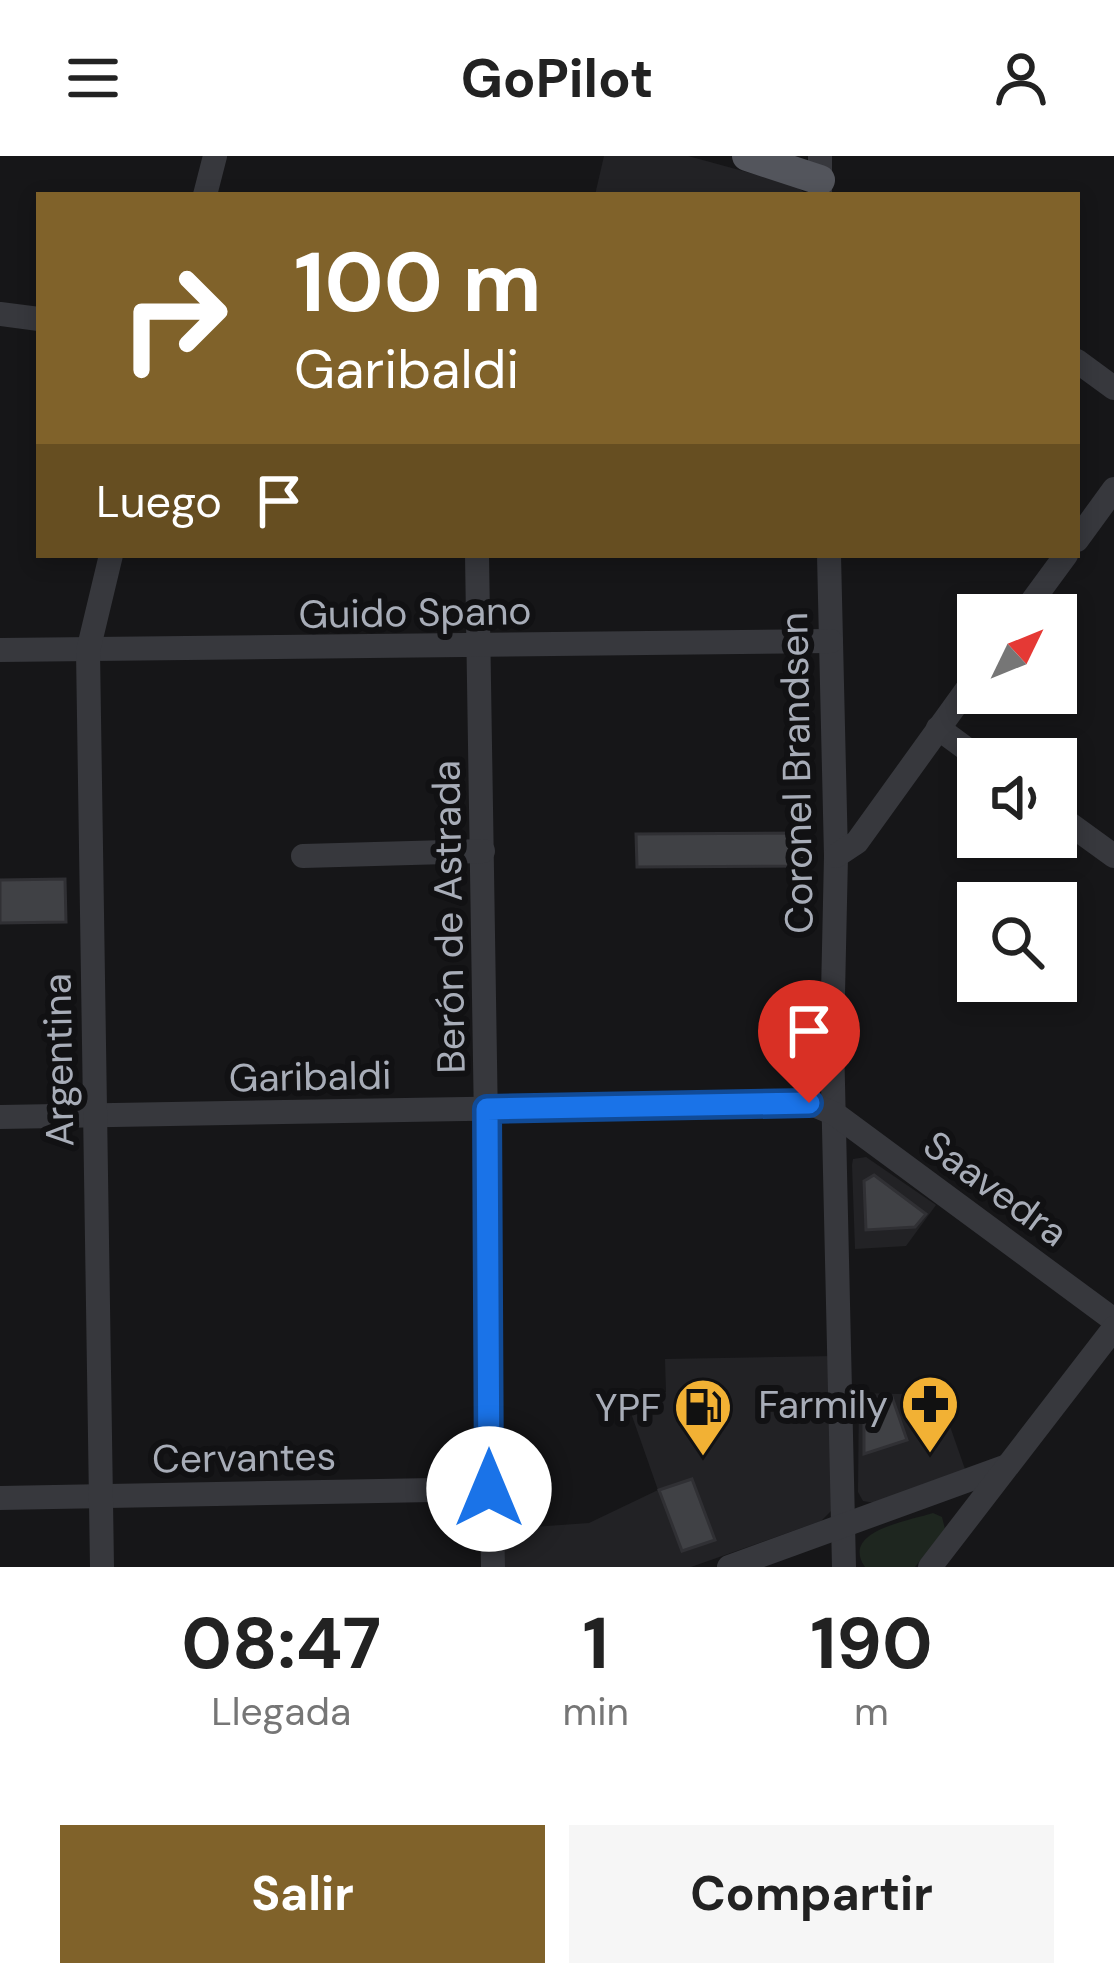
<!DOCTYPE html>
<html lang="es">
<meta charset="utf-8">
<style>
:root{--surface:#fff;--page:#f6f6f6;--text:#222;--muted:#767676;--accent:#80622a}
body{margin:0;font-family:"DM Sans",sans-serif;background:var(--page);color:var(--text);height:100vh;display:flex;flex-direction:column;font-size:45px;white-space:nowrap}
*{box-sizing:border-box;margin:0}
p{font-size:39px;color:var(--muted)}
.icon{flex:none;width:66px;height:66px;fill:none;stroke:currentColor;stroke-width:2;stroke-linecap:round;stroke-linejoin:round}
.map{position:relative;height:1411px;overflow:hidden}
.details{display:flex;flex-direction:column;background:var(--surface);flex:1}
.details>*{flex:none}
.banner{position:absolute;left:36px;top:36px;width:1044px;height:366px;border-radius:0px;box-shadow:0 6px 18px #0003;background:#80622a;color:#fff;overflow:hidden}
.needle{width:78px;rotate:47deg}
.controls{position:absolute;left:957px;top:438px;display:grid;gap:24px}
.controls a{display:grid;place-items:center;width:120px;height:120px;border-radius:0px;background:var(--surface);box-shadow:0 6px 18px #0003;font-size:60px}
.pin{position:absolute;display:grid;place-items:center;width:102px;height:102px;color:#fff;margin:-123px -51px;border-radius:50% 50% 50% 0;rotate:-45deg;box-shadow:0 0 12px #0007}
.pin .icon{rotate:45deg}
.me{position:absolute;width:132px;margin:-66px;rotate:0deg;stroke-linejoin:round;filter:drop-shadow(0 0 9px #0008)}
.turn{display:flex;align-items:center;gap:42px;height:252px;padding:0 60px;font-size:54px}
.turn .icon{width:156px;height:156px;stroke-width:2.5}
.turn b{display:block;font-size:84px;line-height:102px}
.then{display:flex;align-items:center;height:114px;padding:0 60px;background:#0003;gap:24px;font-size:45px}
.eta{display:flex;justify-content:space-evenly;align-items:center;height:204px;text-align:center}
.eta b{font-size:72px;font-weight:700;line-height:84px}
.primary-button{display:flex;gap:24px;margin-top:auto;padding:24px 60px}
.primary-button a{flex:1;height:138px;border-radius:0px;background:var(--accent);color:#fff;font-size:48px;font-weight:700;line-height:138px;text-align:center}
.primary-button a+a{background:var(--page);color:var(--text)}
header{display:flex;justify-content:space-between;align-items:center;height:156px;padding:0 60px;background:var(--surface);font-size:54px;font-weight:700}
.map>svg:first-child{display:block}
</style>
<header><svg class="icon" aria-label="menu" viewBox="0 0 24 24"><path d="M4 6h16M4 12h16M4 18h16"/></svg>GoPilot<svg class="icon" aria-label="person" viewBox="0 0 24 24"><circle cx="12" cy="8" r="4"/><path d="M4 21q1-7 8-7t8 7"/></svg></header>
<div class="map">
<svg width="1114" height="1411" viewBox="0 0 1114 1411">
<rect width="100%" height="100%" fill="#161618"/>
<g fill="#222225">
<path d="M604 0H688L794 29 808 39H595Z"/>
<path d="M866 1001 936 1049 906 1090 855 1093 852 1009 853 1003Z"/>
<path d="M834 1200V1352L821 1365 691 1411H505L504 1373 589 1367 658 1334 624 1237 666 1236 665 1203Z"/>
<path d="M859 1237 939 1239 966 1316 875 1347 863 1345 858 1336Z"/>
</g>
<path fill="#1e261f" d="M933 1357 942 1361 945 1373 915 1411H865C840 1375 908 1365 933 1357Z"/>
<g fill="#404145" stroke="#303034" stroke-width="3">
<path d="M809 677V710L637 711 636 678Z"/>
<path d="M65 723 66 766 0 767V724Z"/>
<path d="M874 1019 926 1058 915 1071 866 1074 864 1025Z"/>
<path d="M892 1241 907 1284 864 1298V1243Z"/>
<path d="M692 1323 715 1384 682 1395 659 1334Z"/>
</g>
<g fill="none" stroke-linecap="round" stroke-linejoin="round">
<g stroke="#37383d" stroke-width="24">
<path d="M820 0V39"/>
<path d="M205 39 215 0"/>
<path d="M0 158 39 163"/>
<path d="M1077 205 1114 232"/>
<path d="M1077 384 1114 333"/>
<path d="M477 399 493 1411"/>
<path d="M829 399 836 700 832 884 844 1411"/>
<path d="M1022 459 1066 399"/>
<path d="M0 494 831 485"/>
<path d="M938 572 980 603"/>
<path d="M1056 658 1114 700"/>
<path d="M303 700 483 695"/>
<path d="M836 700 857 686 978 518"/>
<path d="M0 961 809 947 835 958 1114 1164"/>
<path d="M0 1342 489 1333"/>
<path d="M102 1411 88 495 111 399"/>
<path d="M729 1411 1007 1310"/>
<path d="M930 1411 1114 1172"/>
</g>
<path stroke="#53555c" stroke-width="30" d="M747 0 820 24"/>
</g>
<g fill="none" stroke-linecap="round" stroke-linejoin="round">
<defs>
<path id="route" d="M489 1333 487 953 809 947"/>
</defs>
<use href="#route" stroke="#114b97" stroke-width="30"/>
<use href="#route" stroke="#1a73e8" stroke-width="21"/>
</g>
<defs>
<symbol id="pharmacy-pin" viewBox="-11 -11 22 30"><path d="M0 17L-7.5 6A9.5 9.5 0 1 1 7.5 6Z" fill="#f2b134" stroke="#111113"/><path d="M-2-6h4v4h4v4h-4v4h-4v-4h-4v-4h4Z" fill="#111"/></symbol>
<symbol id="fuel-pin" viewBox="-11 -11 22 30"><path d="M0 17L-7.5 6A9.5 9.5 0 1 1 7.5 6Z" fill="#f2b134" stroke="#111113"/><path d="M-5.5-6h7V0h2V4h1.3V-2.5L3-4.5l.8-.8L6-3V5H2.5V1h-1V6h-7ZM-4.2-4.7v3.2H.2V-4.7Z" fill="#111"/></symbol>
</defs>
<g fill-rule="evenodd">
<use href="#pharmacy-pin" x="897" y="1215" width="66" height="90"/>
<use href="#fuel-pin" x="670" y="1218" width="66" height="90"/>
</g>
<g text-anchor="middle" stroke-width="12" stroke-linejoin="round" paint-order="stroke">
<g font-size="39" fill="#a8adb8" stroke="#111113">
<text transform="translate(415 456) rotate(-1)" y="14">Guido Spano</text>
<text transform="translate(796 617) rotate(-91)" y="14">Coronel Brandsen</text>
<text transform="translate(448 761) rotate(-91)" y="14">Berón de Astrada</text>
<text transform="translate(58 904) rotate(-91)" y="14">Argentina</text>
<text transform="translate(310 920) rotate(-1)" y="14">Garibaldi</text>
<text transform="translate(996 1032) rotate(36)" y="14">Saavedra</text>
<text transform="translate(244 1301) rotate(-1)" y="14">Cervantes</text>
</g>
<g font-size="39" fill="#a8adb8" stroke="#111113" text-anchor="end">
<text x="888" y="1262">Farmily</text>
<text x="661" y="1265">YPF</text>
</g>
</g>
</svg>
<div class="controls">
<a><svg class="needle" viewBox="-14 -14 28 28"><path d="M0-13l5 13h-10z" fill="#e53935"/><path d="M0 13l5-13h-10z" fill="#767676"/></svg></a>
<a><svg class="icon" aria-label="sound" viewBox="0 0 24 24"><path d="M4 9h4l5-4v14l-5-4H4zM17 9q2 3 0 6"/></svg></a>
<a><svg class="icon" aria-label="search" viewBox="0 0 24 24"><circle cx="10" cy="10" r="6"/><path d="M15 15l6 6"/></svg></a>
</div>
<div class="pin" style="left:809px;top:947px;background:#d93025"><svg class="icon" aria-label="arrive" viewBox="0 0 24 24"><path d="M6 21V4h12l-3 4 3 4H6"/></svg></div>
<svg class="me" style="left:489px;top:1333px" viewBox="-20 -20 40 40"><circle r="19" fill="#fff"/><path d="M0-13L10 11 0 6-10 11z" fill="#1a73e8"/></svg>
<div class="banner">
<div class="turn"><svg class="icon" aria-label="right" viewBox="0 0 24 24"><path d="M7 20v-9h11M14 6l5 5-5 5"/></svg><div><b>100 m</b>Garibaldi</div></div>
<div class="then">Luego<svg class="icon" aria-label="arrive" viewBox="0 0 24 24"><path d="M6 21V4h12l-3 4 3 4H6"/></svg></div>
</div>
</div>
<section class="details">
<div class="eta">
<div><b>08:47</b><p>Llegada</p></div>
<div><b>1</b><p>min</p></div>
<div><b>190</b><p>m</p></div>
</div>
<div class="primary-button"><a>Salir</a><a>Compartir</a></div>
</section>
